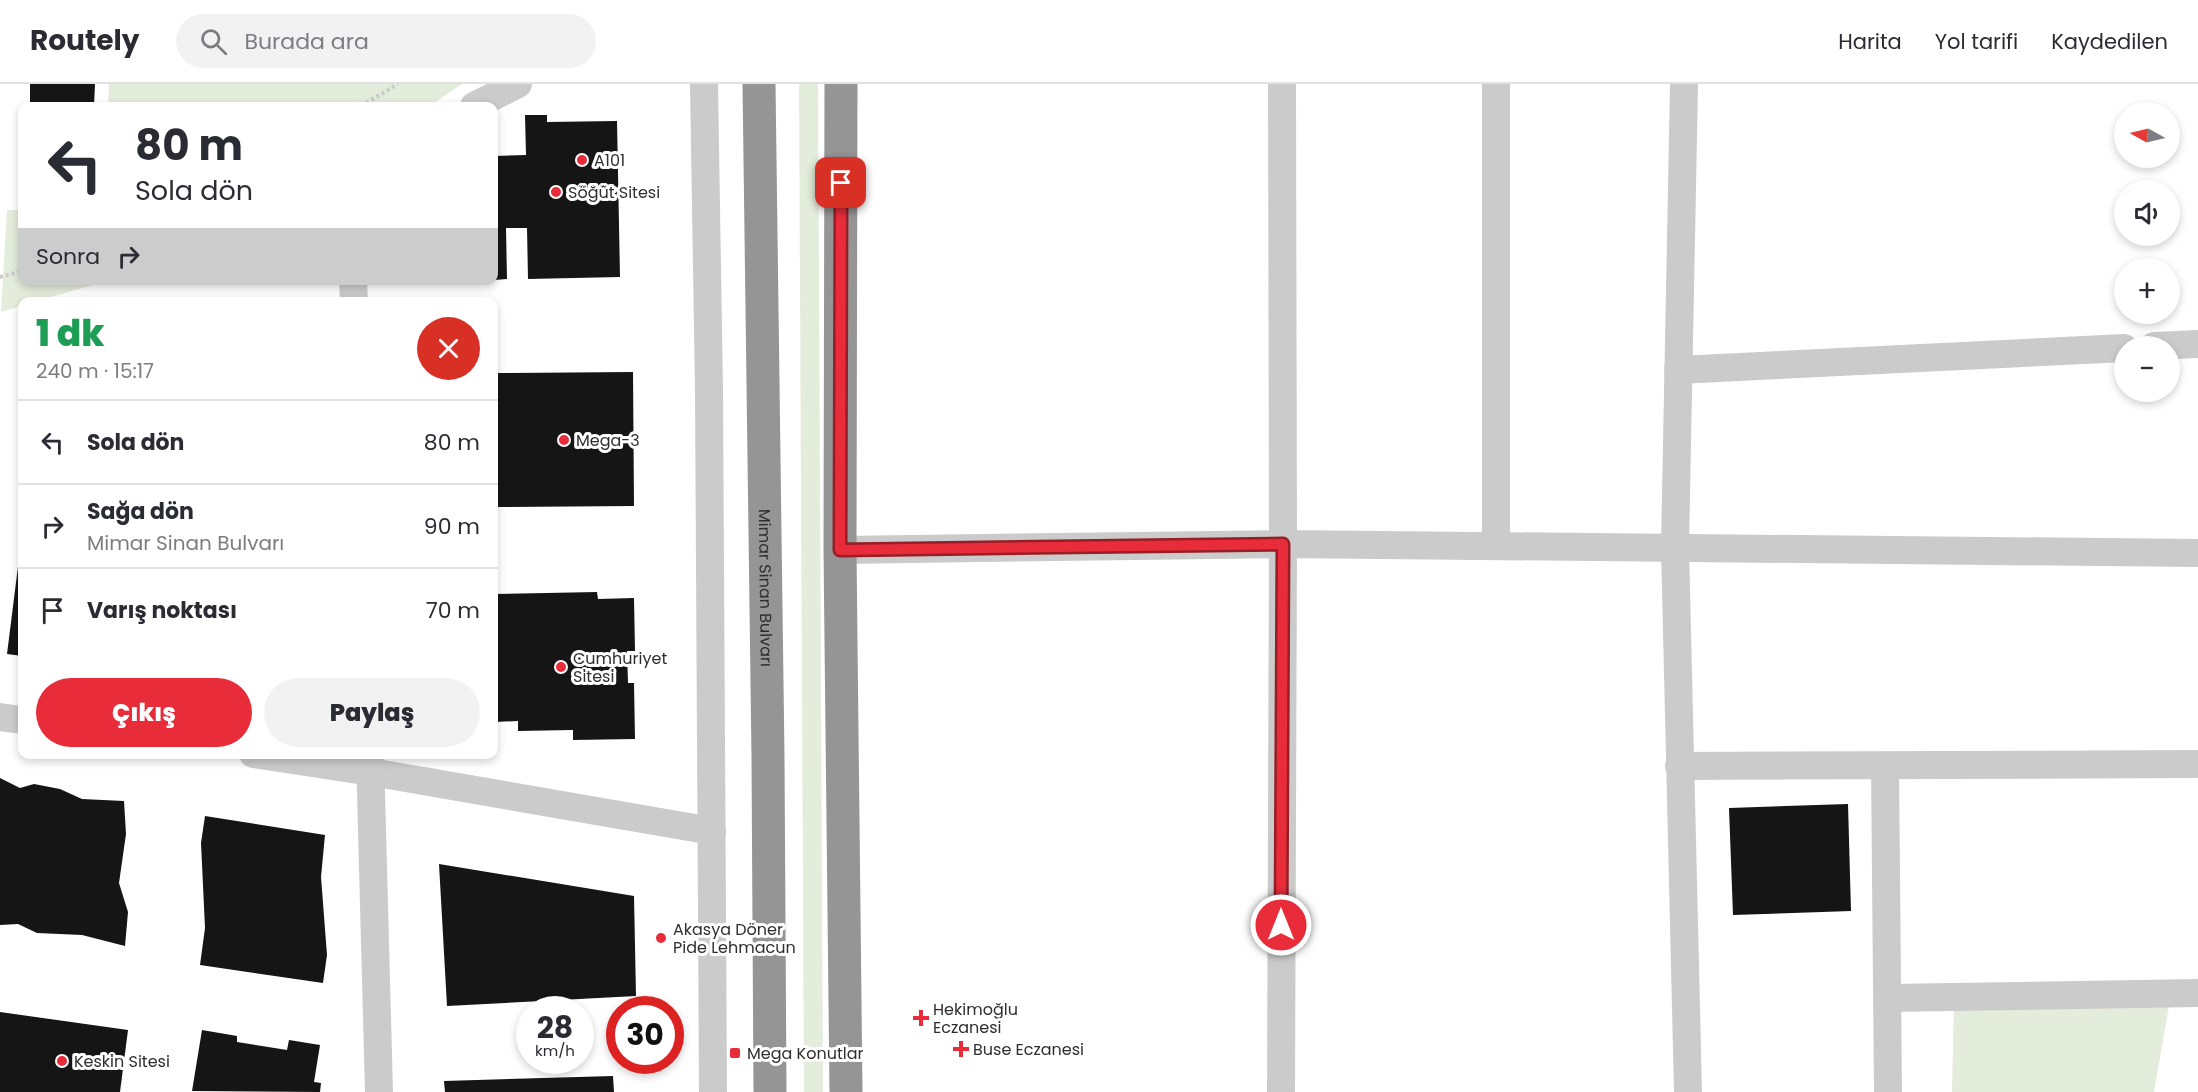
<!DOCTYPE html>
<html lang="tr">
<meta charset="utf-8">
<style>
:root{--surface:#fff;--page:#f2f2f3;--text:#2b2b33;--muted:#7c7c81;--line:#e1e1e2;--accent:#e92c3a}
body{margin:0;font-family:Poppins,sans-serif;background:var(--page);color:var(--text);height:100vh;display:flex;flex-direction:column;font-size:22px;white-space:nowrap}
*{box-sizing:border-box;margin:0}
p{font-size:20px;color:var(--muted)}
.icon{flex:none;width:33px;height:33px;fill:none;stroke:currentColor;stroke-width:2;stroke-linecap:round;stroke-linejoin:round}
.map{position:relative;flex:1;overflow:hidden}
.panel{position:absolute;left:18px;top:213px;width:480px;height:462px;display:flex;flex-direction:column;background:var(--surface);border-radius:12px;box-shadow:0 3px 9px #0003}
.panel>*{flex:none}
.banner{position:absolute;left:18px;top:18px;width:480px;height:183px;border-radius:12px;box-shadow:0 3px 9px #0003;background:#fff;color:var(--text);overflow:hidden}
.needle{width:39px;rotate:278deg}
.buttons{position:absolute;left:2114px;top:18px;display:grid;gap:12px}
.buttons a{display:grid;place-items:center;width:66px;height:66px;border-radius:50%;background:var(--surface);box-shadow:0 3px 9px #0003;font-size:30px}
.speed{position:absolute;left:516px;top:912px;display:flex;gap:12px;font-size:30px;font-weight:700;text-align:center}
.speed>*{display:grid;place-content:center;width:78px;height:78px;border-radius:50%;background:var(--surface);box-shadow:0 3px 9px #0003;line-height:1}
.speed small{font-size:15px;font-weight:400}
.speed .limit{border:9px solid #d22;background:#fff;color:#111}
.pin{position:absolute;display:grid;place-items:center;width:51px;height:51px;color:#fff;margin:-26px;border-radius:12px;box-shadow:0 3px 9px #0006}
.me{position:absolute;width:66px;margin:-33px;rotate:0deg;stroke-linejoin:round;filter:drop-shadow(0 0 4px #0008)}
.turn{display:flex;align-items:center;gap:21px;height:126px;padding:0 18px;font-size:27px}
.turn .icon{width:78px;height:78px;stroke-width:2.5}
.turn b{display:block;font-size:42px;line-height:51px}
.then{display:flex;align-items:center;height:57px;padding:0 18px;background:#0003;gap:12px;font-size:22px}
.round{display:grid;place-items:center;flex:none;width:63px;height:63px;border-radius:32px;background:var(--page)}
.headline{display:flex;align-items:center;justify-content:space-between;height:102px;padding:0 18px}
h1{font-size:36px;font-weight:800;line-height:45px;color:#1e9e55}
.primary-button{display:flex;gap:12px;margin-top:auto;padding:12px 18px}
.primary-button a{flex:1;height:69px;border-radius:36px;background:var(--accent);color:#fff;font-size:24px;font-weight:800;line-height:69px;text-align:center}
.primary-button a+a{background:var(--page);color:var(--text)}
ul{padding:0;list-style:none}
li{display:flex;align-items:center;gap:18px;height:84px;padding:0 18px;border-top:2px solid var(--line)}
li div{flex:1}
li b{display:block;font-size:22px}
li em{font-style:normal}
header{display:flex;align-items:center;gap:36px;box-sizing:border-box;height:84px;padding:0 30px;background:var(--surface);border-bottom:2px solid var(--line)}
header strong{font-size:28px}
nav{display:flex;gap:33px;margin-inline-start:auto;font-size:21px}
.search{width:420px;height:54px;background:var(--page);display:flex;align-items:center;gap:15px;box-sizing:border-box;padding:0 21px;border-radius:33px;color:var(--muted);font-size:22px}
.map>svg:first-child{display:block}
</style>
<header>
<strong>Routely</strong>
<div class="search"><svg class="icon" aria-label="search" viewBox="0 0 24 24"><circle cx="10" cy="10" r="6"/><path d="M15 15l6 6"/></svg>Burada ara</div>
<nav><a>Harita</a><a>Yol tarifi</a><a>Kaydedilen</a></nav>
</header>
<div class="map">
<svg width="2198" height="1008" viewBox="0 0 2198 1008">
<rect width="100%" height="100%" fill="#fff"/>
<g fill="#e4ecdb">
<path d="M109 0H462L437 17 420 22H108Z"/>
<path d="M799 0H818L823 1008H804Z"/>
<path d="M7 126H22V196L106 197 37 217 22 218V222L1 228Z"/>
<path d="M2170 916 2154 1008H1952L1954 919Z"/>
</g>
<g fill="#151515">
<path d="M30 0H95L94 22H30Z"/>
<path d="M525 31H547V38L617 37 620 193 528 195 527 144H506L507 195 494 196V72L526 71Z"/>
<path d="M633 288 634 422 494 423V289Z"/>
<path d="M21 459H22V572L7 570Z"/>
<path d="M597 508 598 515 634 514 635 567H627L628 599H634L635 655 573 656V646L518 647V637L494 638V510Z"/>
<path d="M0 694 20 704 34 700 60 705 82 715 124 717 126 750 119 799 128 828 125 862 82 851 37 849 18 840 0 841Z"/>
<path d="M1848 720 1851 827 1733 831 1729 724Z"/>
<path d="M205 732 325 751 321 793 327 871 323 899 200 881 205 844 201 759Z"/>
<path d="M439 780 634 812 636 912 447 922Z"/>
<path d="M0 928 128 946 120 1008H0Z"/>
<path d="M202 946 237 952V958L287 966 289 956 320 961 314 998 321 999 320 1008 192 1007Z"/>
<path d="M613 992 614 1008H445L444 997Z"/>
</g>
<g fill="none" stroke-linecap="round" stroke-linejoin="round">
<g stroke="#cbcbcb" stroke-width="4" stroke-dasharray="3 3" stroke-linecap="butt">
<path d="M361 22 398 0"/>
<path d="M0 193 22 187"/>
</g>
<g stroke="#cbcbcb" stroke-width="28">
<path d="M704 0 709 306 713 1008"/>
<path d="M1684 0 1675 463 1688 1008"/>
<path d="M474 22 518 0"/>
<path d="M353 196 354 218"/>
<path d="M2154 262 2198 260"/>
<path d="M1678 286 2124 264"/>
<path d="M1496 461V0"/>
<path d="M840 466 1283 460 2198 469"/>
<path d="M0 633 22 636"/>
<path d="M253 670 371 688 712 747"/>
<path d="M370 671 379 1008"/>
<path d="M1679 682 2198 680"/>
<path d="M1885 682 1888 1008"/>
<path d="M1888 914 2198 909"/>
<path d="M1281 1008 1283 460 1282 0"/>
</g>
<g stroke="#959595" stroke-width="33">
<path id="s1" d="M759 0 768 673 770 1008"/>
<path d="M841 0 840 466 846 1008"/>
</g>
</g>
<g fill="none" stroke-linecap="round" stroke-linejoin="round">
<defs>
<path id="route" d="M841 99 840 466 1283 460 1281 841"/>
</defs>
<use href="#route" stroke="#971d26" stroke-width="15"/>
<use href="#route" stroke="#e92c3a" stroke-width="10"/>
</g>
<g fill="#e92c3a" stroke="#fff" stroke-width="2">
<circle cx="582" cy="76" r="6"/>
<circle cx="556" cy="108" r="6"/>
<circle cx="564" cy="356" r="6"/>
<circle cx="561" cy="583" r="6"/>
<circle cx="661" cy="854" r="6"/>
<path d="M918 925h6v6h6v6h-6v6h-6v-6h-6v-6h6z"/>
<path d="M958 956h6v6h6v6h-6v6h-6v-6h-6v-6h6z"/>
<rect x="729" y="963" width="12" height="12" rx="3"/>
<circle cx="62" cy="977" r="6"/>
</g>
<g text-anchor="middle" stroke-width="6" stroke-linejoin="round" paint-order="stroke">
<g font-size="16" fill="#2e2e2e" stroke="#fff" text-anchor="start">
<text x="594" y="82">A101</text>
<text x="568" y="114">Söğüt Sitesi</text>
<text x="576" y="362">Mega-3</text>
<text x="573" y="580">Cumhuriyet<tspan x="573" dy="18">Sitesi</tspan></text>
<text x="673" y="851">Akasya Döner<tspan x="673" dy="18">Pide Lehmacun</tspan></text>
<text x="933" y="931">Hekimoğlu<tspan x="933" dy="18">Eczanesi</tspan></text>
<text x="973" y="971">Buse Eczanesi</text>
<text x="747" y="975">Mega Konutlar</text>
<text x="74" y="983">Keskin Sitesi</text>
</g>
<g font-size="16" fill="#2e2e2e" stroke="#fff">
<text dy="6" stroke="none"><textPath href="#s1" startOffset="504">Mimar Sinan Bulvarı</textPath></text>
</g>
</g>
</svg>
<div class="buttons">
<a><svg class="needle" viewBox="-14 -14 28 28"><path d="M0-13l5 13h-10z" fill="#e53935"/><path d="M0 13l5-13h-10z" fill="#7c7c81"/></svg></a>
<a><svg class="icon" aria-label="sound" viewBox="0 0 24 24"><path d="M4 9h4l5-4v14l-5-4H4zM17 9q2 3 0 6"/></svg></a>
<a>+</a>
<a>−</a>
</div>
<div class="speed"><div>28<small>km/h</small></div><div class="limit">30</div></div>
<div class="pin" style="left:841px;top:99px;background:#d93025"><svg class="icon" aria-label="arrive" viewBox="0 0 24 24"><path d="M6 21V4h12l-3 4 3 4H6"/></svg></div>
<svg class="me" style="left:1281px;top:841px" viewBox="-20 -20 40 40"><circle r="17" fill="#e92c3a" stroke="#fff" stroke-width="3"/><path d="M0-11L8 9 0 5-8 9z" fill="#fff"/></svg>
<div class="banner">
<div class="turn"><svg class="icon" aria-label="left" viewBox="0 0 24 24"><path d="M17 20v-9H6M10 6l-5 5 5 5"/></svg><div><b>80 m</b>Sola dön</div></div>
<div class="then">Sonra<svg class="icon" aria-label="right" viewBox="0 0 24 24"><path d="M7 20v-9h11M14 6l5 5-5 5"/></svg></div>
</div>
<section class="panel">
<div class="headline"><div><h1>1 dk</h1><p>240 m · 15:17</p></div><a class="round" style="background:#d93025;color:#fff"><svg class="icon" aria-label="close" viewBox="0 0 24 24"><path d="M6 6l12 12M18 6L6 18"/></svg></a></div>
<ul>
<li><svg class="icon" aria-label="left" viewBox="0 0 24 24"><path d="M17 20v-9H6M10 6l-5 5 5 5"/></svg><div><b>Sola dön</b></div><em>80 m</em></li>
<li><svg class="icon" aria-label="right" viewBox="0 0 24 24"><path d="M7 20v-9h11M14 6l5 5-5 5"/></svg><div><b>Sağa dön</b><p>Mimar Sinan Bulvarı</p></div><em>90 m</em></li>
<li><svg class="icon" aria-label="arrive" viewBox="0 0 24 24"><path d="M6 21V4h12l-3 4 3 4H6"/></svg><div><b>Varış noktası</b></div><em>70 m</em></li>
</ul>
<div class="primary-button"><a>Çıkış</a><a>Paylaş</a></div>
</section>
</div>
